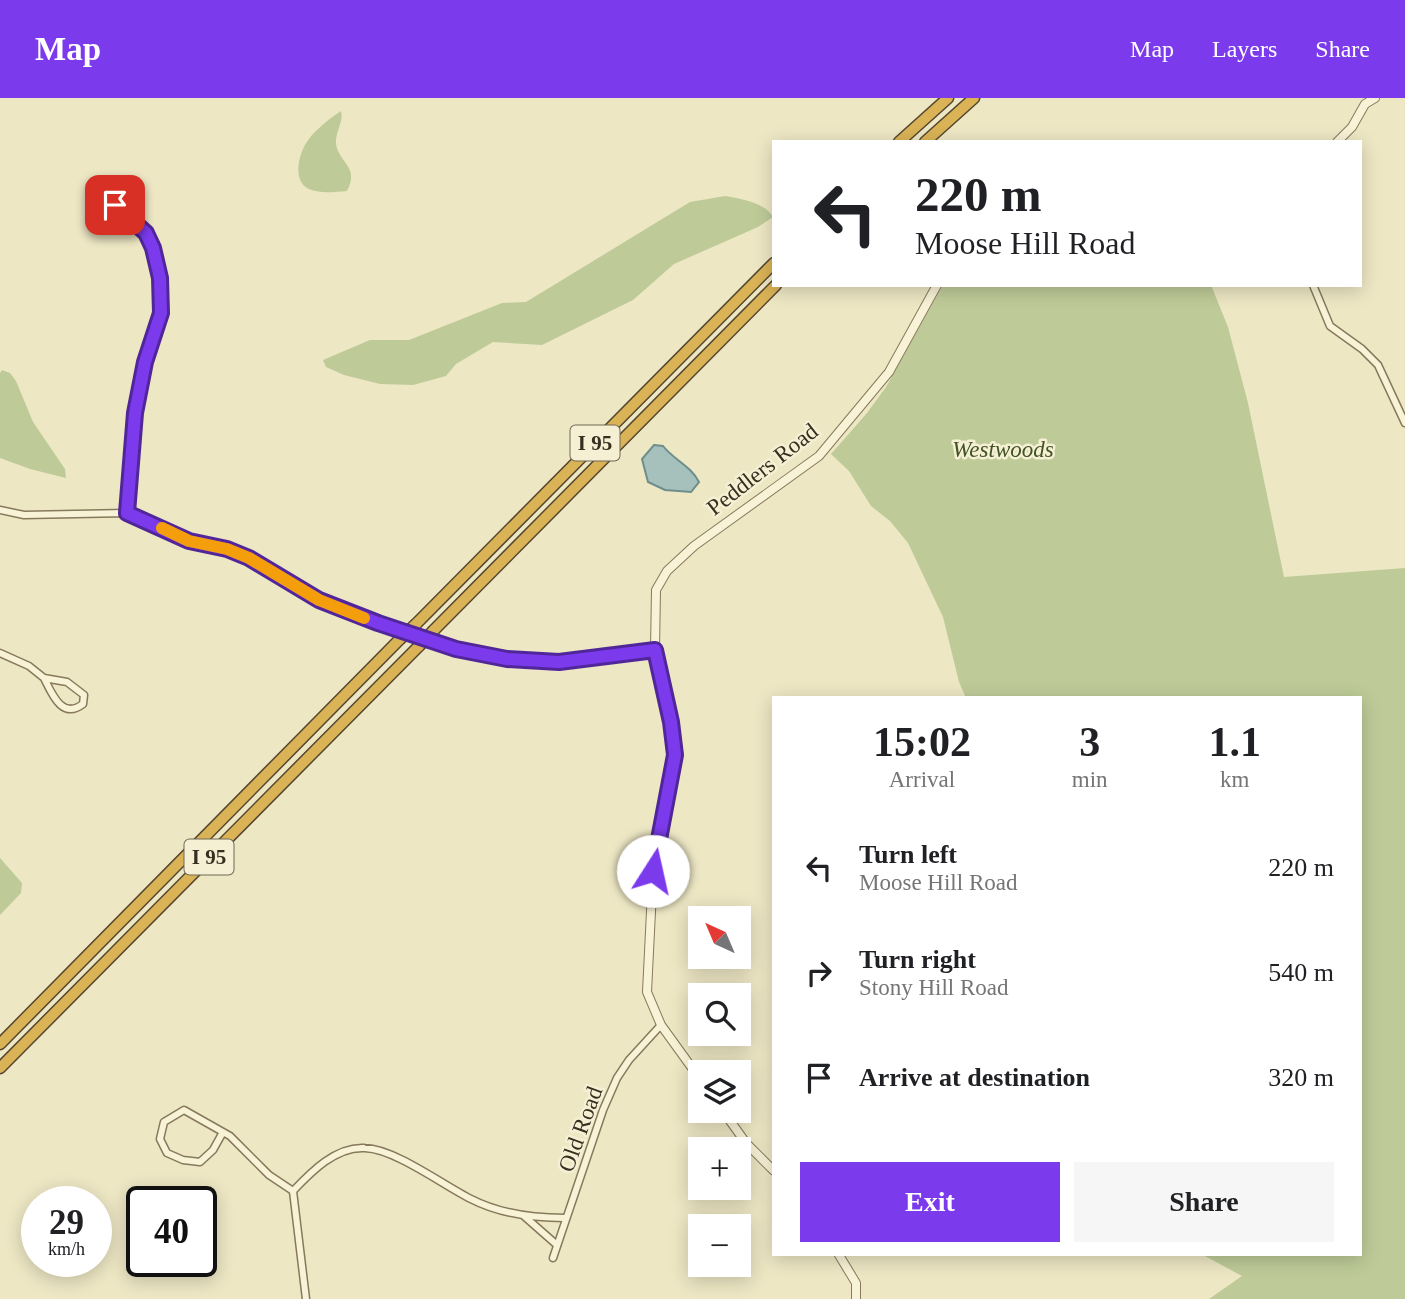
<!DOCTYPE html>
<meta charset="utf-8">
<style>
:root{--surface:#fff;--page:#f6f6f6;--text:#202124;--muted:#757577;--accent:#7c3aed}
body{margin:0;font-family:"Times New Roman",serif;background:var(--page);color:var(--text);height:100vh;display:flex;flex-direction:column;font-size:26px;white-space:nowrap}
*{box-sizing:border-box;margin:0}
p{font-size:23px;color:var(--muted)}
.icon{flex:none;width:38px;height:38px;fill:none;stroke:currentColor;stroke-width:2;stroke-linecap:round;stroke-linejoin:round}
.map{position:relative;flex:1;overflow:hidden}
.panel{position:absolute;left:772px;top:598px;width:590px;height:560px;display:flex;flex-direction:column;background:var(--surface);border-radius:0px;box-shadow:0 4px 18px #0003}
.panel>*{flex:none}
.hud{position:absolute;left:772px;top:42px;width:590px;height:147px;border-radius:0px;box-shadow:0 4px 18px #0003;background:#fff;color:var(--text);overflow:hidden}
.needle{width:46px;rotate:316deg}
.controls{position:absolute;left:688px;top:808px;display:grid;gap:14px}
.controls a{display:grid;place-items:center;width:63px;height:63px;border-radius:0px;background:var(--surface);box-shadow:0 4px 18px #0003;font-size:35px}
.speed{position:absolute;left:21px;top:1088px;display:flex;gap:14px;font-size:35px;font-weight:700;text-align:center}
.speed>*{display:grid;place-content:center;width:91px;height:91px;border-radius:50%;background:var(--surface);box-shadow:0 4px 18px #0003;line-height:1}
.speed small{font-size:18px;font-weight:400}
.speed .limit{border:4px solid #111;border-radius:10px;background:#fff;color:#111}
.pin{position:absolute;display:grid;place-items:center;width:60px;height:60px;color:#fff;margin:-30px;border-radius:14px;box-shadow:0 4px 10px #0006}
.me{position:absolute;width:77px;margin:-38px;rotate:10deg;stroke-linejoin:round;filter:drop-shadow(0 0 5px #0008)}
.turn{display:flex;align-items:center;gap:24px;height:147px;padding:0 28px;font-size:32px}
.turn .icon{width:91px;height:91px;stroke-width:2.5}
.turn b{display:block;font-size:49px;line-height:60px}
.eta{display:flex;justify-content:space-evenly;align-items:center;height:119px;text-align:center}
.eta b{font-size:42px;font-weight:700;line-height:49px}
.action{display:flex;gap:14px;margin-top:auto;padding:14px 28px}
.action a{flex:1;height:80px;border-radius:0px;background:var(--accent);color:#fff;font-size:28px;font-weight:700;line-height:80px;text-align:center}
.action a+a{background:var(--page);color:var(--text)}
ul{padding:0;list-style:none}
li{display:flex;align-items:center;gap:21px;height:105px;padding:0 28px}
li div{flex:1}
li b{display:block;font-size:26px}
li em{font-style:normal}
header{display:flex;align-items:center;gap:42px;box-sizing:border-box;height:98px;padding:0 35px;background:var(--accent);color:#fff}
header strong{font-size:33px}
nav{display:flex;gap:38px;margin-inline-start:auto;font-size:24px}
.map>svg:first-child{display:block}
</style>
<header>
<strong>Map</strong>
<nav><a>Map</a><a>Layers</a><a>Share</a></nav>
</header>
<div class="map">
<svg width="1405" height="1201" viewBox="0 0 1405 1201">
<rect width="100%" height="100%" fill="#ede7c4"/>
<g fill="#becb98">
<path d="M341 13C344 24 335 34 336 46 339 65 360 69 347 93 335 94 320 96 309 91 293 84 298 59 305 47 312 34 329 21 341 13Z"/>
<path d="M725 98C741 101 764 104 773 119L758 129 674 166 633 202 542 247 493 244 456 266 446 278 413 287 380 286 344 277 326 269 323 262 370 242H409L502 205 526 204 690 104Z"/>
<path d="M943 187H1211L1228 229 1248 305 1284 479 1405 470V1201H1209L1242 1178 1203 1157H1360V600H966L959 584 943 519 908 445 890 423 871 408 849 373 831 356 867 315 886 289Z"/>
<path d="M2 272 10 275 16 283 33 324 65 371 66 380 30 371 0 360V275Z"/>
<path d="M0 760 22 785 21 795 0 817Z"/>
</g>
<path fill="#a6c0bc" stroke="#6d8e8b" stroke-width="2" d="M654 347 663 348C674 362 691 368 699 384L691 394 665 392 648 384 642 361Z"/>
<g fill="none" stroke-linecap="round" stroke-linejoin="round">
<defs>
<g id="minor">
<path d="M115 107 146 134 153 150 160 180 161 215 145 264 135 315 127 415"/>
<path d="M1313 187 1330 228 1362 251 1378 267 1405 325"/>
<path d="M0 412 24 417 127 415 189 443 227 451 249 460 319 502 378 525 456 551 507 561 559 564 655 552"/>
<path d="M0 555 29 568 44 580 67 584 84 597 83 606C62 622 52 596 44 580"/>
<path d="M223 1034 213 1052 200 1064 183 1062 167 1055 160 1041 164 1024 184 1012 230 1038 269 1077 293 1093"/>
<path d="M524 1118 557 1147"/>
<path d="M553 1160 603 1012 617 980 629 962 661 927"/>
<path d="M306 1201 293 1093C311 1074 336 1048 365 1050 395 1051 443 1087 471 1101 500 1116 533 1120 565 1120"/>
</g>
<g id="tertiary">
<path d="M1337 44 1352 29 1365 6 1375 0"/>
<path d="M700 981 661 927 647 894 653 773 675 657 673 637 655 552 656 492 667 473 694 448 819 358 889 274 937 187"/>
<path d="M723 1013 746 1045 774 1073"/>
<path d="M839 1157 856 1185V1201"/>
</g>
<g id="motorway">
<path d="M899 44 948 0"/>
<path d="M925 44 974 0"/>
<path d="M416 526 774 165"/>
<path d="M434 532 776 187"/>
<path d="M0 946 400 541"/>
<path d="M0 970 419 548"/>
</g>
</defs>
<use href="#minor" stroke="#87795b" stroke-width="9"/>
<use href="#tertiary" stroke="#87795b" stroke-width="10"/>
<use href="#motorway" stroke="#55462f" stroke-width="13"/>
<use href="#minor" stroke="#f8f3d7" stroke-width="6"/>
<use href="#tertiary" stroke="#f8f3d7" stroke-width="8"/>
<use href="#motorway" stroke="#dab357" stroke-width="10"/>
<defs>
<g id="motorway-bridge">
<path d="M400 541 416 526"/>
<path d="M419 548 434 532"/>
</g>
</defs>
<use href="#motorway-bridge" stroke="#55462f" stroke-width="13" stroke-linecap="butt"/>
<use href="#motorway-bridge" stroke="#dab357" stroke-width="10"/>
</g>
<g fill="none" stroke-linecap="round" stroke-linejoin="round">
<defs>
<path id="route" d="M115 107 146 135 153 150 160 180 161 215 145 264 135 315 127 415 189 443 227 451 249 460 319 502 378 525 456 551 507 561 559 564 655 552 671 624 675 657 653 773"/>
</defs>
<use href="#route" stroke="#51269a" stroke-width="18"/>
<use href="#route" stroke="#7c3aed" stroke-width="12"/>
<path stroke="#f59e0b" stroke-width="12" d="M162 430 189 443 227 451 249 460 319 502 364 520"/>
</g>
<g text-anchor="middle" stroke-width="5" stroke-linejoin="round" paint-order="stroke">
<g fill="#f5f0d4" stroke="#716855" stroke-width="2">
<rect x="570.5" y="327.5" width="49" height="35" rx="5"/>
<rect x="184.5" y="741.5" width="49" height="35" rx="5"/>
</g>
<g font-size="21" font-weight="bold" fill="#382e1f">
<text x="595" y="352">I 95</text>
<text x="209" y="766">I 95</text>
</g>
<g font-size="23" font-style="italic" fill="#425426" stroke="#f5f0d4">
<text x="1003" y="359">Westwoods</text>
</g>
<g font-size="23" fill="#382e1f" stroke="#f5f0d4">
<text transform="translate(762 371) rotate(-38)" y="8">Peddlers Road</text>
<text transform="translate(580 1031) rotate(-70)" y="8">Old Road</text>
</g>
</g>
</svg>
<div class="controls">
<a><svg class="needle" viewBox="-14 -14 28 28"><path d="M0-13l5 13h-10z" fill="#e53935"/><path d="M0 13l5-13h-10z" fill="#757577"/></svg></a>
<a><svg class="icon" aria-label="search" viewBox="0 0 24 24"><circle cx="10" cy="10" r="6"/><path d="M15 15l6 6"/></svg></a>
<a><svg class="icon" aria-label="layers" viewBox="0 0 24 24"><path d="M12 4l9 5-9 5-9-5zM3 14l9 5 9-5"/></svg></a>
<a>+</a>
<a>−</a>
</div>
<div class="speed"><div>29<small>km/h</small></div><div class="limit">40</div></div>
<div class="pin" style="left:115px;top:107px;background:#d93025"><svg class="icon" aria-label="arrive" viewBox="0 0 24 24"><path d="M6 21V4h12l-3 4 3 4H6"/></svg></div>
<svg class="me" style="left:653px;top:773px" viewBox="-20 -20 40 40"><circle r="19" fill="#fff"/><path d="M0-13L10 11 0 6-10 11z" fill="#7c3aed"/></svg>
<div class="hud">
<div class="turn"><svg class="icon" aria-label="left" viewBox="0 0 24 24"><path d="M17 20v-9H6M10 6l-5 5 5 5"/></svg><div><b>220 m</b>Moose Hill Road</div></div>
</div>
<section class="panel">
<div class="eta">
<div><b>15:02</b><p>Arrival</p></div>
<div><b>3</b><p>min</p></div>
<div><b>1.1</b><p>km</p></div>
</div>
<ul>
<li><svg class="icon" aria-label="left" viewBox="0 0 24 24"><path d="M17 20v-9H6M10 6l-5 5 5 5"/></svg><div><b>Turn left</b><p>Moose Hill Road</p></div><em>220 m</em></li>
<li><svg class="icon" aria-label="right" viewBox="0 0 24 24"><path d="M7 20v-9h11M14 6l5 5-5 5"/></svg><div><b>Turn right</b><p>Stony Hill Road</p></div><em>540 m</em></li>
<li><svg class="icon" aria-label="arrive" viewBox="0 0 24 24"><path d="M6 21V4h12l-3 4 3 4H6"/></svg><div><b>Arrive at destination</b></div><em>320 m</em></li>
</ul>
<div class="action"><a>Exit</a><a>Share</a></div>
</section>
</div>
